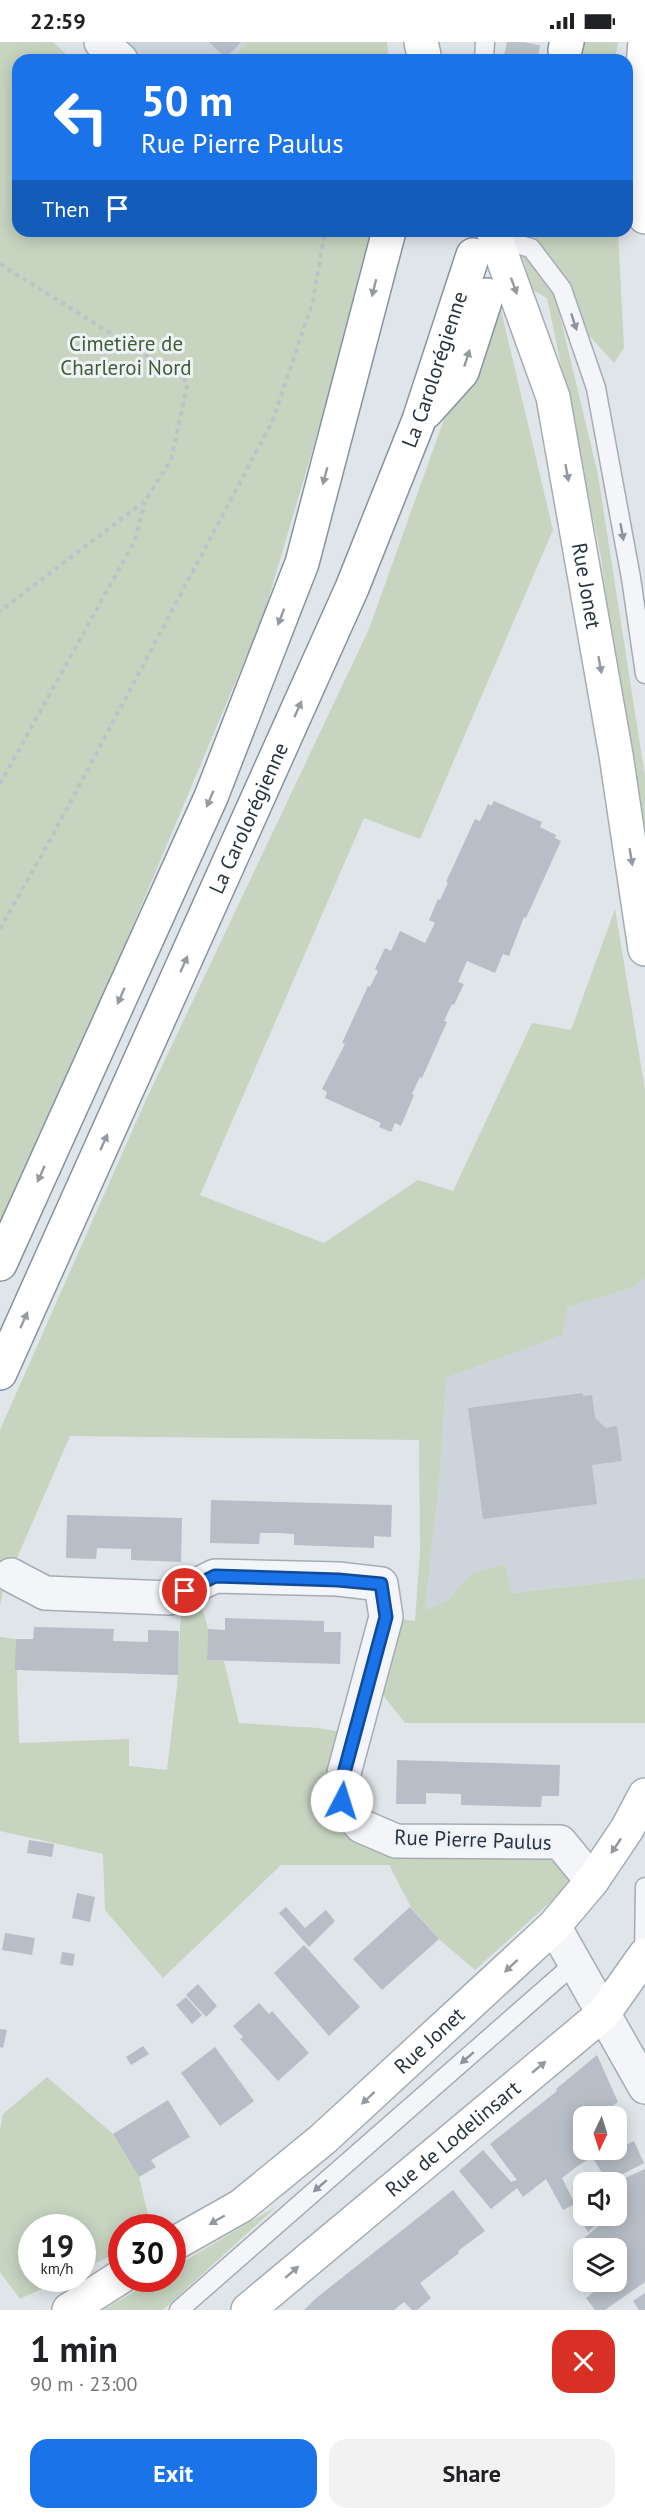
<!DOCTYPE html>
<meta charset="utf-8">
<style>
:root{--surface:#fff;--page:#f2f2f2;--text:#202124;--muted:#757577;--accent:#1a73e8}
body{margin:0;font-family:"PT Sans",sans-serif;background:var(--page);color:var(--text);height:100vh;display:flex;flex-direction:column;font-size:22px;white-space:nowrap}
*{box-sizing:border-box;margin:0}
p{font-size:20px;color:var(--muted)}
.icon{flex:none;width:33px;height:33px;fill:none;stroke:currentColor;stroke-width:2;stroke-linecap:round;stroke-linejoin:round}
.map{position:relative;height:2268px;overflow:hidden}
.details{display:flex;flex-direction:column;background:var(--surface);flex:1}
.details>*{flex:none}
.guide{position:absolute;left:12px;top:12px;width:621px;height:183px;border-radius:18px;box-shadow:0 3px 15px #0003;background:#1a73e8;color:#fff;overflow:hidden}
.needle{width:39px;rotate:184deg}
.fabs{position:absolute;left:573px;top:2064px;display:grid;gap:12px}
.fabs a{display:grid;place-items:center;width:54px;height:54px;border-radius:12px;background:var(--surface);box-shadow:0 3px 15px #0003;font-size:30px}
.speed{position:absolute;left:18px;top:2172px;display:flex;gap:12px;font-size:30px;font-weight:700;text-align:center}
.speed>*{display:grid;place-content:center;width:78px;height:78px;border-radius:50%;background:var(--surface);box-shadow:0 3px 15px #0003;line-height:1}
.speed small{font-size:15px;font-weight:400}
.speed .limit{border:9px solid #d22;background:#fff;color:#111}
.pin{position:absolute;display:grid;place-items:center;width:51px;height:51px;color:#fff;margin:-26px;border:3px solid #fff;border-radius:50%;box-shadow:0 2px 6px #0007}
.me{position:absolute;width:66px;margin:-33px;rotate:5deg;stroke-linejoin:round;filter:drop-shadow(0 0 4px #0008)}
.turn{display:flex;align-items:center;gap:21px;height:126px;padding:0 30px;font-size:27px}
.turn .icon{width:78px;height:78px;stroke-width:2.5}
.turn b{display:block;font-size:42px;line-height:51px}
.then{display:flex;align-items:center;height:57px;padding:0 30px;background:#0003;gap:12px;font-size:22px}
.round{display:grid;place-items:center;flex:none;width:63px;height:63px;border-radius:18px;background:var(--page)}
.headline{display:flex;align-items:center;justify-content:space-between;height:102px;padding:0 30px}
h1{font-size:36px;font-weight:700;line-height:45px}
.primary-button{display:flex;gap:12px;margin-top:auto;padding:12px 30px}
.primary-button a{flex:1;height:69px;border-radius:18px;background:var(--accent);color:#fff;font-size:24px;font-weight:700;line-height:69px;text-align:center}
.primary-button a+a{background:var(--page);color:var(--text)}
.status{display:flex;justify-content:space-between;align-items:center;height:42px;padding:0 30px;background:var(--surface);direction:ltr}
.status svg{height:16px;fill:currentColor}
.map>svg:first-child{display:block}
</style>
<div class="status"><b>22:59</b><svg viewBox="0 0 49 12"><path d="M0 12V9h3v3zM5 12V6h3v6zM10 12V3h3v9zM15 12V0h3v12zM26 1h20v11H26zM47 4h2v5h-2z"/></svg></div>
<div class="map">
<svg width="645" height="2268" viewBox="0 0 645 2268">
<rect width="100%" height="100%" fill="#e0e5ea"/>
<g fill="#ced4dc">
<path d="M125 0H248L231 18H126Z"/>
<path d="M645 1237V1536L510 1551 505 1523 470 1532 448 1558 425 1568 440 1431 446 1336 563 1293 568 1265 632 1246Z"/>
</g>
<g fill="#c7d4c0">
<path d="M0 0H53L72 18H18V189H377L264 572 17 1159 0 1193Z"/>
<path d="M248 0H387L389 18H231Z"/>
<path d="M581 0H618L615 18 578 12Z"/>
<path d="M497 189H618L624 306 614 321 556 257 598 433 645 735V859L601 515 547 256 533 248 524 220Z"/>
<path d="M501 268 553 488 420 797 364 776 200 1153 324 1201 418 1138 453 1149 532 981 571 988 615 867 645 1048V1237L632 1246 568 1265 563 1293 446 1336 440 1431 425 1568 448 1558 470 1532 505 1522 511 1551 645 1536V1681H405L379 1648 401 1577 415 1579 420 1509 419 1398 70 1394 3 1548 0 1564V1388L145 1060 369 587 476 288Z"/>
<path d="M202 1565 208 1587 207 1618 224 1619 239 1681 319 1686 355 1693 342 1759 384 1794 541 1800 574 1839 475 1928 439 1897 411 1865 389 1823H281L163 1936 105 1868 103 1812 0 1789V1595L16 1597 19 1701 129 1697V1724L167 1728 177 1644 181 1569Z"/>
<path d="M47 2035 113 2092 139 2135 151 2185 122 2186 121 2209 83 2227 82 2186H32V2236L63 2237 20 2257 0 2230V2089L3 2072Z"/>
<path d="M277 2164 163 2268H103L156 2237 172 2236 173 2226Z"/>
</g>
<g fill="#b7bec7">
<path d="M209 0H241L226 16Z"/>
<path d="M494 759 542 780 540 785 556 793 555 796 561 799 526 876 524 875 509 914 503 912 495 931 467 919 458 940 464 942 454 963 452 962 444 979 447 980 422 1036 420 1035 412 1052 414 1053 401 1084 395 1081 391 1090 379 1085 381 1081 325 1056 327 1050 322 1047 345 1002 342 1001 368 944 370 945 378 929 375 927 385 906 391 909 400 889 425 901 435 881 429 878 438 857 440 858 448 841 446 840 475 777 480 779 488 762 491 764Z"/>
<path d="M583 1351V1354L592 1353 595 1376 606 1386 617 1384 622 1419 592 1423 597 1462 483 1477 468 1366Z"/>
<path d="M211 1458 392 1463 391 1495 374 1494V1506L294 1503V1492L278 1491H260L259 1502 210 1501Z"/>
<path d="M67 1473 182 1476 181 1520 131 1518V1507L97 1506 96 1517 66 1516Z"/>
<path d="M225 1576 324 1579V1590H341L340 1622 207 1618 208 1587 225 1588Z"/>
<path d="M34 1585 114 1587 113 1599 148 1600V1588L179 1589 178 1633 15 1628 16 1597H33Z"/>
<path d="M397 1718 560 1723 559 1754H542L541 1765 461 1763V1752L426 1751V1762H396Z"/>
<path d="M29 1798 54 1802 52 1815 27 1811Z"/>
<path d="M77 1851 95 1855 90 1880 72 1876Z"/>
<path d="M286 1865 305 1886 326 1868 335 1879 309 1905 279 1871Z"/>
<path d="M410 1865 439 1897 382 1948 353 1917Z"/>
<path d="M5 1891 35 1896 32 1913 2 1908Z"/>
<path d="M304 1903 360 1965 329 1994 274 1931Z"/>
<path d="M62 1910 75 1912 73 1924 60 1922Z"/>
<path d="M198 1942 217 1964 206 1975 186 1953Z"/>
<path d="M186 1955 202 1973 192 1982 176 1963Z"/>
<path d="M259 1961 269 1972 272 1969 309 2011 278 2039 240 1997 243 1995 233 1984Z"/>
<path d="M0 1987 7 1988 3 2006 0 2005Z"/>
<path d="M143 2004 149 2012 131 2023 126 2015Z"/>
<path d="M215 2005 254 2059 220 2084 181 2031Z"/>
<path d="M597 2013 618 2060 601 2073 603 2074H584V2108H616V2104L618 2107 634 2099 644 2121 623 2132 615 2131 604 2134 592 2115 579 2123 562 2136 575 2162 563 2168 546 2137 523 2155 517 2146 491 2167 459 2129 483 2108 511 2140 517 2138 490 2102 557 2049 556 2047Z"/>
<path d="M168 2058 190 2095 151 2118 156 2125 139 2135 113 2092Z"/>
<path d="M645 2127V2240L605 2268H595L586 2256 604 2242 602 2240H616V2206H584V2215L581 2217 574 2205 610 2174H616V2140Z"/>
<path d="M453 2148 485 2189 458 2209 459 2211 420 2241 431 2256 417 2268H412L404 2260 394 2268H304L315 2257Z"/>
<path d="M588 2174H596L600 2180 588 2190 581 2179Z"/>
<path d="M645 2251V2268H639L633 2259Z"/>
</g>
<g fill="none" stroke-linecap="round" stroke-linejoin="round">
<path stroke="#bbc2c8" stroke-width="33" stroke-dasharray="33 16" stroke-linecap="butt" d="M520 18 524 0"/>
<defs>
<g id="lane">
<path d="M484 18 485 0"/>
<path d="M497 197 531 206 562 247 596 346 631 536 645 632"/>
<path d="M644 1915 645 1845"/>
<path d="M179 2268 574 1922"/>
</g>
<g id="street">
<path d="M101 0 121 18"/>
<path d="M11 1533 45 1551 170 1556 215 1534 338 1537 381 1542 386 1575 344 1731 342 1759 361 1784 396 1799 560 1800 592 1839"/>
<path d="M554 1884 645 2045"/>
</g>
<g id="secondary">
<path d="M421 0 425 18"/>
<path d="M645 0 641 49 645 175"/>
<path id="s1" d="M493 189 553 355 616 713 645 907"/>
<path id="s2" d="M172 2203 241 2164 323 2097 554 1884 592 1839 627 1787 645 1753"/>
<path d="M69 2268 122 2234"/>
<path id="s3" d="M248 2268 604 1971 645 1913"/>
</g>
<g id="highway">
<path d="M565 8 567 0"/>
<path d="M426 370 462 330 487 253"/>
<path d="M0 1222 211 755 302 521 389 189"/>
<path id="s4" d="M0 1331 352 546 419 378 473 213"/>
</g>
</defs>
<use href="#lane" stroke="#a5acb4" stroke-width="21"/>
<use href="#street" stroke="#a5acb4" stroke-width="36"/>
<use href="#secondary" stroke="#a5acb4" stroke-width="36"/>
<use href="#highway" stroke="#8693a1" stroke-width="36"/>
<g stroke="#bec3c9" stroke-width="4" stroke-dasharray="4.5 4.5" stroke-linecap="butt">
<path d="M0 222 188 340 171 418 145 459 0 569"/>
<path d="M0 742 135 498 145 460"/>
<path d="M0 887 53 793 272 380 313 259 325 189"/>
</g>
<use href="#lane" stroke="#f3f5f8" stroke-width="18"/>
<use href="#street" stroke="#f3f5f8" stroke-width="33"/>
<use href="#secondary" stroke="#fff" stroke-width="33"/>
<use href="#highway" stroke="#fff" stroke-width="33"/>
</g>
<defs><path id="oneway-solid" d="M-6-.8H1V-3.2L6.5 0L1 3.2V.8H-6Z" transform="scale(1.5)"/></defs>
<g fill="#949aa0">
<use href="#oneway-solid" transform="translate(514 244) rotate(70)"/>
<use href="#oneway-solid" transform="translate(374 246) rotate(104)"/>
<use href="#oneway-solid" transform="translate(467 316) rotate(-72)"/>
<use href="#oneway-solid" transform="translate(567 431) rotate(80)"/>
<use href="#oneway-solid" transform="translate(325 434) rotate(105)"/>
<use href="#oneway-solid" transform="translate(281 575) rotate(111)"/>
<use href="#oneway-solid" transform="translate(600 623) rotate(80)"/>
<use href="#oneway-solid" transform="translate(298 667) rotate(-66)"/>
<use href="#oneway-solid" transform="translate(210 757) rotate(113)"/>
<use href="#oneway-solid" transform="translate(631 815) rotate(81)"/>
<use href="#oneway-solid" transform="translate(184 922) rotate(-66)"/>
<use href="#oneway-solid" transform="translate(121 954) rotate(114)"/>
<use href="#oneway-solid" transform="translate(104 1100) rotate(-66)"/>
<use href="#oneway-solid" transform="translate(41 1132) rotate(114)"/>
<use href="#oneway-solid" transform="translate(24 1278) rotate(-66)"/>
<use href="#oneway-solid" transform="translate(616 1804) rotate(124)"/>
<use href="#oneway-solid" transform="translate(511 1924) rotate(137)"/>
<use href="#oneway-solid" transform="translate(539 2025) rotate(-40)"/>
<use href="#oneway-solid" transform="translate(368 2056) rotate(137)"/>
<use href="#oneway-solid" transform="translate(217 2178) rotate(150)"/>
<use href="#oneway-solid" transform="translate(292 2230) rotate(-41)"/>
</g>
<g fill="#8e949d">
<use href="#oneway-solid" transform="translate(574 280) rotate(72)"/>
<use href="#oneway-solid" transform="translate(622 490) rotate(80)"/>
<use href="#oneway-solid" transform="translate(467 2016) rotate(139)"/>
<use href="#oneway-solid" transform="translate(320 2144) rotate(139)"/>
</g>
<g fill="none" stroke-linecap="round" stroke-linejoin="round">
<defs>
<path id="route" d="M185 1549 215 1534 338 1538 381 1542 386 1575 344 1731 342 1759"/>
</defs>
<use href="#route" stroke="#114b97" stroke-width="15"/>
<use href="#route" stroke="#1a73e8" stroke-width="10"/>
</g>
<g text-anchor="middle" stroke-width="6" stroke-linejoin="round" paint-order="stroke">
<g font-size="21" fill="#405e34" stroke="#eff3f7">
<text x="126" y="309">Cimetière de<tspan x="126" dy="24">Charleroi Nord</tspan></text>
</g>
<g font-size="21" fill="#283442" stroke="#eff3f7">
<text dy="7" stroke="none"><textPath href="#s4" startOffset="1094">La Carolorégienne</textPath></text>
<text dy="7" stroke="none"><textPath href="#s1" startOffset="368">Rue Jonet</textPath></text>
<text dy="7" stroke="none"><textPath href="#s4" startOffset="608">La Carolorégienne</textPath></text>
<text transform="translate(473 1798) rotate(2)" y="7">Rue Pierre Paulus</text>
<text dy="7" stroke="none"><textPath href="#s2" startOffset="330">Rue Jonet</textPath></text>
<text dy="7" stroke="none"><textPath href="#s3" startOffset="267">Rue de Lodelinsart</textPath></text>
</g>
</g>
</svg>
<div class="fabs">
<a><svg class="needle" viewBox="-14 -14 28 28"><path d="M0-13l5 13h-10z" fill="#e53935"/><path d="M0 13l5-13h-10z" fill="#757577"/></svg></a>
<a><svg class="icon" aria-label="sound" viewBox="0 0 24 24"><path d="M4 9h4l5-4v14l-5-4H4zM17 9q2 3 0 6"/></svg></a>
<a><svg class="icon" aria-label="layers" viewBox="0 0 24 24"><path d="M12 4l9 5-9 5-9-5zM3 14l9 5 9-5"/></svg></a>
</div>
<div class="speed"><div>19<small>km/h</small></div><div class="limit">30</div></div>
<div class="pin" style="left:185px;top:1549px;background:#d93025"><svg class="icon" aria-label="arrive" viewBox="0 0 24 24"><path d="M6 21V4h12l-3 4 3 4H6"/></svg></div>
<svg class="me" style="left:342px;top:1759px" viewBox="-20 -20 40 40"><circle r="19" fill="#fff"/><path d="M0-13L10 11 0 6-10 11z" fill="#1a73e8"/></svg>
<div class="guide">
<div class="turn"><svg class="icon" aria-label="left" viewBox="0 0 24 24"><path d="M17 20v-9H6M10 6l-5 5 5 5"/></svg><div><b>50 m</b>Rue Pierre Paulus</div></div>
<div class="then">Then<svg class="icon" aria-label="arrive" viewBox="0 0 24 24"><path d="M6 21V4h12l-3 4 3 4H6"/></svg></div>
</div>
</div>
<section class="details">
<div class="headline"><div><h1>1 min</h1><p>90 m · 23:00</p></div><a class="round" style="background:#d93025;color:#fff"><svg class="icon" aria-label="close" viewBox="0 0 24 24"><path d="M6 6l12 12M18 6L6 18"/></svg></a></div>
<div class="primary-button"><a>Exit</a><a>Share</a></div>
</section>
